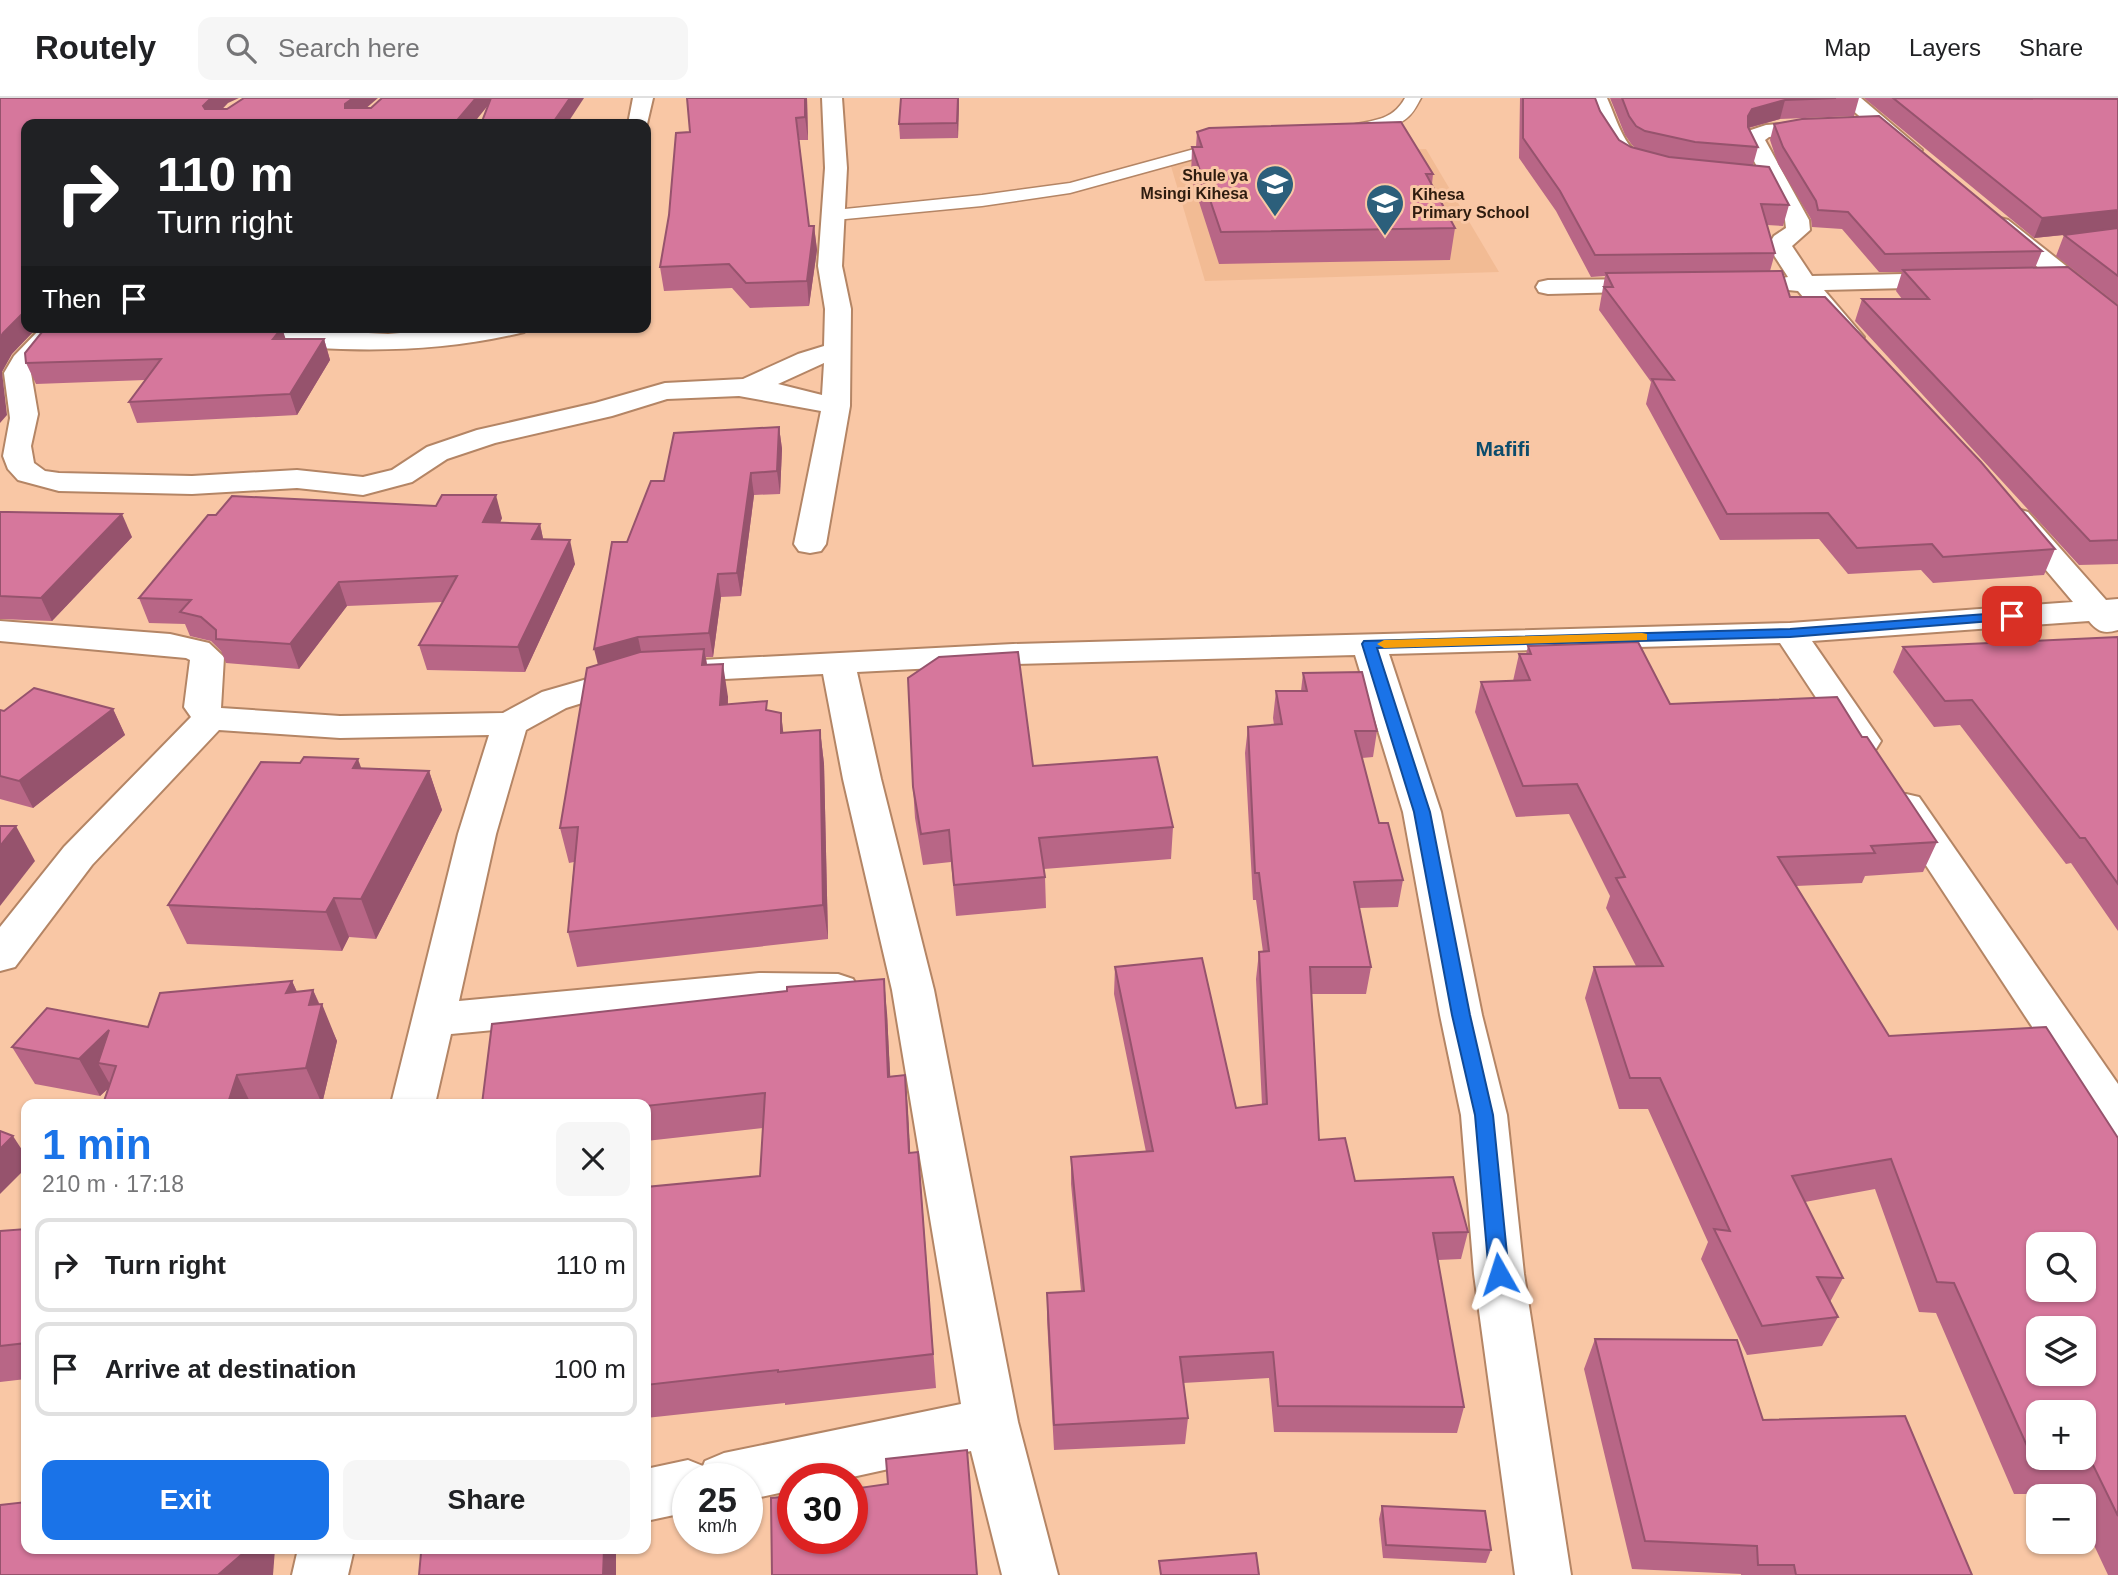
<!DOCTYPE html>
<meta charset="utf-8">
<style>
:root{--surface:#fff;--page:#f6f6f6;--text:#202124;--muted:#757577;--line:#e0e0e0;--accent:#1a73e8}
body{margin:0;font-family:Arial,sans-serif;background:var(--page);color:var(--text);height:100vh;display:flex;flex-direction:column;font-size:26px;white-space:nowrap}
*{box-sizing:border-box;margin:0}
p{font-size:23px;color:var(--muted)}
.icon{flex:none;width:38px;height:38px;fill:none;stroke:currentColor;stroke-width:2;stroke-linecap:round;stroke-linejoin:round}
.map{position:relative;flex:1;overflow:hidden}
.drawer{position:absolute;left:21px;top:1001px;width:630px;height:455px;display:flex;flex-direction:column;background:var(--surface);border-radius:14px;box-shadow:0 2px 5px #0004}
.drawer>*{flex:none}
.top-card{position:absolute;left:21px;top:21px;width:630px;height:214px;border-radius:14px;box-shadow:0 2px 5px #0004;background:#202124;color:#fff;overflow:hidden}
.controls{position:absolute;left:2026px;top:1134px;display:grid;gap:14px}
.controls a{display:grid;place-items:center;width:70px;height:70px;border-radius:14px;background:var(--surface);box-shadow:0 2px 5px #0004;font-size:35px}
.speed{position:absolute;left:672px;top:1365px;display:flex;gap:14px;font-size:35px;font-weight:700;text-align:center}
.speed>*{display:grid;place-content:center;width:91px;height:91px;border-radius:50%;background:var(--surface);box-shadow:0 2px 5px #0004;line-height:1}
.speed small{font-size:18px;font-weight:400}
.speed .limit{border:10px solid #d22;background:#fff;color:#111}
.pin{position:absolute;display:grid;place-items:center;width:60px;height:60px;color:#fff;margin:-30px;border-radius:14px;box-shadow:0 4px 10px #0006}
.me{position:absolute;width:77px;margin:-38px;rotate:354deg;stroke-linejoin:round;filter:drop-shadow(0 0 5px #0008)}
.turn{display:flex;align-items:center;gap:24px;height:147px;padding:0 21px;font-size:32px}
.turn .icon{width:91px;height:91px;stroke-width:2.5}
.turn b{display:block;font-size:49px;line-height:60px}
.then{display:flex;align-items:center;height:66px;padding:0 21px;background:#0003;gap:14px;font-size:26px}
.round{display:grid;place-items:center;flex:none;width:74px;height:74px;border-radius:14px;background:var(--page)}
.headline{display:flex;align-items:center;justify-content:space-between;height:119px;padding:0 21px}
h1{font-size:42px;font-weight:700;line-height:52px;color:var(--accent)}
.cta{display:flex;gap:14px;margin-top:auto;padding:14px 21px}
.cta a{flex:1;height:80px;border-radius:14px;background:var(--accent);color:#fff;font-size:28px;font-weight:700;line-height:80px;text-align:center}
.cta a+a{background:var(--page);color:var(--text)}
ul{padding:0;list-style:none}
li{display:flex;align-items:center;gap:21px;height:94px;margin:0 14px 10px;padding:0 7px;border:4px solid var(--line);border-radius:14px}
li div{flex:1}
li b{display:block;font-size:26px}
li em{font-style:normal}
header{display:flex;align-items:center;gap:42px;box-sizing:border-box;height:98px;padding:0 35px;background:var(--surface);border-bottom:2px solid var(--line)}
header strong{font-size:33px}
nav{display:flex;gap:38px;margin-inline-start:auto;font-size:24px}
.search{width:490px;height:63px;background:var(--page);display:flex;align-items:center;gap:18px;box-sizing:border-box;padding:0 24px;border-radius:14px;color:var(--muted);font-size:26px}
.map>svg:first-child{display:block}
</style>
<header>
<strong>Routely</strong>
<div class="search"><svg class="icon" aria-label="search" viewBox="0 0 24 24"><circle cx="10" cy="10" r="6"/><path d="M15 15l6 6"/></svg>Search here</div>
<nav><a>Map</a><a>Layers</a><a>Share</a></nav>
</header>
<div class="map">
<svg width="2118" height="1477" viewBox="0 0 2118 1477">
<rect width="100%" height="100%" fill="#f9c7a5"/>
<path fill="#f2bb94" d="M1426 51 1499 174 1205 183 1168 58Z"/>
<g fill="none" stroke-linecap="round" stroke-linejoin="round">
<defs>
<g id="service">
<path d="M1405 0H1421C1417 7 1414 14 1408 19 1397 30 1356 42 1345 31L1347 28C1371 22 1392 24 1405 0Z"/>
<path d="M1231 41 1237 43 1239 46 1237 49 1070 95 982 108 835 122 826 117 835 112 982 97 1070 85Z"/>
</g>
<g id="minor">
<path d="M633 0H653L646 30V26H628Z"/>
<path d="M822 0H842L847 70 842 168 851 211 850 308 826 446 821 453 810 455 799 453 794 446 821 313 739 298 667 301 612 318 495 345 447 361 412 384 363 397 297 390 192 396 59 393 18 382 8 371 3 358 10 320 4 275 14 258 42 229H69L31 275 38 316 31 348 34 365 45 373 59 375 192 378 297 372 363 379 392 372 427 349 477 332 595 305 665 285 743 281 798 256 824 248 825 211 818 168 825 70ZM824 265 822 297 778 286Z"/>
<path d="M1587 0H1607C1614 15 1622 42 1634 52 1643 58 1654 57 1660 65L1657 70C1614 80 1600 29 1587 0Z"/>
<path d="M1839 0H1861L1922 52 1919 57H1903Z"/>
<path d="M1826 23 1833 25 1836 29 1833 33 1769 39 1765 42 1809 122 1810 132 1792 148 1812 178 1950 175 1959 177 1962 182 1959 187 1950 189 1824 192 1864 239 1860 245 1851 247 1842 245 1798 193 1777 191 1774 186 1777 181 1788 179 1768 148 1774 138 1786 130 1785 122 1743 42 1748 33 1766 27Z"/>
<path d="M2000 120 2008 122 2118 209V230L2109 227 1992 132 1988 127 1992 122Z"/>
<path d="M1656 181 1665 183 1668 188 1665 193 1548 196 1539 194 1536 189 1539 184 1548 182Z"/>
<path d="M162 229H249L388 236 473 229H528L524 234C409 263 291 250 175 237L166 234Z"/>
<path d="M2017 411 2028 414 2106 502 2118 501V532C2104 536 2098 534 2089 523L1812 543 1881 643 1876 651 1863 654 1850 651 1780 545 1389 556 1441 714 1482 917 1507 1017 1524 1176 1571 1477H1515L1474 1176 1461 1017 1440 917 1403 714 1355 557 1013 566 857 574 881 681 934 892 1018 1324 1058 1477H1002L971 1353 843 1381H793V1392L747 1402V1381H688V1414L646 1423V1371L688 1362 703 1368 705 1363 724 1355 961 1306 892 892 843 681 823 576 646 585 566 610 526 632 496 736 459 903 759 875 838 876 853 881 859 892 853 903 838 908 759 907 451 936 435 1006H391L458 736 489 637 340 640 219 632 92 767 15 869 0 873V829L64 749 191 619 184 609 190 562 186 560 0 543V523L170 536 209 545 224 559 221 610 340 618 503 615 542 594 643 565 1013 546 1790 525 2073 504 2002 420 2006 414Z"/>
<path d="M1906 696 1919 699 2118 986V1040L2102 1035 1887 708 1893 699Z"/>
<path d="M298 1451H354L348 1477H292Z"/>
</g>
</defs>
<use href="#service" stroke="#b48565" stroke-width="3"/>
<use href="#minor" stroke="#b48565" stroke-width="4"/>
<use href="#service" fill="#fff" fill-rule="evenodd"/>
<use href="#minor" fill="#fff" fill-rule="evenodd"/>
</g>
<g fill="#b86686">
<path d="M807 0 808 42H799L809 128H814L817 152 809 208 750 210 732 190 664 193 660 169 690 34Z"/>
<path d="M959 0 958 40 900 41 899 26Z"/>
<path d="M1520 0H1595L1600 13 1619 42 1631 49 1637 51 1632 47 1625 37 1610 0H1859L1854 18 1780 21 1749 30 1758 49 1753 67 1789 107 1783 128 1767 127 1775 155 1770 173 1790 199 2055 451 2044 477 1933 485 1921 472 1848 476 1819 441 1720 442 1646 306 1651 284 1599 212 1605 178 1591 179 1556 113 1519 60Z"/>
<path d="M1864 0H2118V207L2056 158 2064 137 2034 140Z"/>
<path d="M1774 26 2042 153 2035 170 2118 208V466L2079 467 1855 223 1862 201H1902L1896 193 1902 174H1879L1842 131 1812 129 1811 121 1778 66 1770 42Z"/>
<path d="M1197 34 1433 76 1432 86 1455 130 1450 162 1219 166 1191 79 1192 49H1196Z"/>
<path d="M282 230 285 241H324L330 262 297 317 137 325 129 304 145 282 36 286 26 265Z"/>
<path d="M779 329 782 351 780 396 754 397 741 498 721 499 713 559H706L707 567 728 599V606L781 615 783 635 820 632 824 666 828 841 577 869 568 834 574 764 569 765 560 730 598 567 664 383Z"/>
<path d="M436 408 502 420 500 425 540 426 543 441 575 466 525 574 427 572 419 547 443 504 347 508 299 571 226 565 221 553 211 543 190 538 185 526 149 525 139 500Z"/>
<path d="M0 414 132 439 52 523 0 521Z"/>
<path d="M2118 539V833L2071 765 2066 766 1960 627 1934 629 1893 574 1903 549Z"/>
<path d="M1528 548 1670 606 1862 639 1937 744 1923 774 1865 778 1862 785 1796 788 1889 938 2118 1040V1477H2108L2084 1426V1398H2071L2070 1396H2014L1936 1215 1919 1214 1875 1091 1805 1104 1843 1180 1830 1204 1838 1219 1822 1248 1747 1257 1701 1161 1708 1144 1648 1011H1619L1585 900 1594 869 1636 868 1606 810 1610 798 1569 716 1516 719 1475 614 1481 584 1513 583 1519 556H1526Z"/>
<path d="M1303 575 1377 633 1373 659 1362 660 1379 725 1403 782 1398 809 1359 810 1371 869 1366 896H1311L1319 1042 1355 1083 1468 1134 1461 1161 1438 1162 1464 1309 1457 1335 1274 1334 1269 1280 1183 1285 1188 1320 1185 1346 1054 1352 1047 1221V1195L1081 1193 1071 1086V1059L1146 1054 1114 896 1115 869 1236 1010 1262 1007 1256 881 1259 854H1263L1256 802H1253L1245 655 1248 629 1274 627 1273 620 1276 593H1301Z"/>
<path d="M113 611 125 637 33 710 0 701V612L4 613Z"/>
<path d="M1033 668 1173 729 1171 761 1044 771 1045 779 1046 810 956 818 951 764 923 767 915 720 913 689Z"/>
<path d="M361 671 429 673 442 712 376 841 349 839 342 853 187 846 168 807Z"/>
<path d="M292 883 297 894 313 892 337 943 322 1006H103L109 989 100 998 35 986 12 949 148 929Z"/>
<path d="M887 915 890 978 905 977 910 1055 921 1088 936 1290 785 1307V1305L646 1320V1089L760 1078 763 1030 646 1043V1006Z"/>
<path d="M26 1131V1281L0 1284V1133Z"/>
<path d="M1595 1241 1763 1322 1972 1477H1741V1476L1632 1471 1584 1271Z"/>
<path d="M1382 1408 1491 1452 1486 1465 1383 1460 1379 1421Z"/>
</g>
<g fill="#96536d">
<path d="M211 0H239L228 5 208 26 203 8Z"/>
<path d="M353 0H378L350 24 345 10V6Z"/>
<path d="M476 0H494L473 26H454Z"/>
<path d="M570 0H584L567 26H552Z"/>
<path d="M805 0H807L808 42 805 19Z"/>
<path d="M958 0H959L958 40 957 25Z"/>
<path d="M1785 2 1780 21 1747 30 1748 18 1752 11Z"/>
<path d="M2118 112V131L2034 140 2042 120Z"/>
<path d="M814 128 817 152 809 208 807 183Z"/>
<path d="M26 212V229H38L12 256 2 274 7 317 0 325V240L3 235Z"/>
<path d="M282 230 289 251 273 241Z"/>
<path d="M324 241 330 262 297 317 290 296Z"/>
<path d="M779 329 782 351 780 396 777 373Z"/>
<path d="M751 375 754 397 741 498 737 475Z"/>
<path d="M496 397 502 420 489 448 483 424Z"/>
<path d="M122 416 132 439 52 523 41 500Z"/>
<path d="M540 426 545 450 532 441Z"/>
<path d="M570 442 575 466 525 574 518 549Z"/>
<path d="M718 476 721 499 713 559 709 535Z"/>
<path d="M339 484 347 508 299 571 290 546Z"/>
<path d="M638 539 643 562 600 575 594 551Z"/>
<path d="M704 551 710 584 702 567Z"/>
<path d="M723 566 728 599 726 640 720 607Z"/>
<path d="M113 611 125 637 33 710 19 683Z"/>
<path d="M781 615 785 649 781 635Z"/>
<path d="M820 632 824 666 828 841 823 807Z"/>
<path d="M358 661 372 700 353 670Z"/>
<path d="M429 673 442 712 376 841 361 801Z"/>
<path d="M16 728 35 763 0 808V748Z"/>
<path d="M334 800 349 839 342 853 326 814Z"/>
<path d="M884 881 887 915 892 1013 888 979Z"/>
<path d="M292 883 308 919 286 895Z"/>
<path d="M313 892 321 911 322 906 337 943 322 1006 306 970 309 907Z"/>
<path d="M109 932 98 965 111 988 100 998 79 961Z"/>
<path d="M237 977 251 1006H229L228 1005Z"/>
<path d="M905 977 908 1012 912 1089 909 1055Z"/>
<path d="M13 1038 26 1058V1070L0 1096V1051Z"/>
<path d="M248 1451H275L273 1477H218Z"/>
<path d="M604 1451H615L616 1455V1477H603Z"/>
</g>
<g fill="#d6779c" stroke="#96536d" stroke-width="2" fill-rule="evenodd">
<path d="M0 0H211L203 8 205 11H227L244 0H353L345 6V10H371L382 0H476L454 26H26V212L3 235 0 240Z"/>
<path d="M491 0H570L552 26H481Z"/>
<path d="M687 0H805V19L796 20 809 128H814L807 183 746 185 729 166 660 169 669 117 676 35 690 34Z"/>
<path d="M901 0H958L957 25 899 26Z"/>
<path d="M1523 0H1595L1600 13 1619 42 1631 49 1669 59 1769 69 1789 107 1761 106 1775 155 1595 157 1560 93 1523 40Z"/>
<path d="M1622 0H1836L1785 2 1752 11 1748 18V29L1758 49 1695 44 1645 33 1636 28 1629 18Z"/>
<path d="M1893 0 2118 1V112L2042 120Z"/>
<path d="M1879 18 2042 153 1885 156 1848 114 1818 112 1816 103 1783 49 1774 26 1802 21Z"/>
<path d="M1401 24 1433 76H1426L1455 130 1221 134 1192 49H1202L1197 34 1209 30Z"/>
<path d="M2118 130V178L2064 137Z"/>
<path d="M2068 169 2118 208V442L2090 443 1862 201H1929L1903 172Z"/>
<path d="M1782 173 1790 199H1825L1981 364 2055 451 1943 459 1932 446 1857 450 1828 415 1727 416 1652 281 1674 282 1604 189H1613L1606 175Z"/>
<path d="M46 229H274L282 230 273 241H324L290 296 129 304 161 261 26 265 25 255Z"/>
<path d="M779 329 777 373 751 375 737 475 718 476 709 535 638 539 594 551 612 444H627L651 383H664L674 335Z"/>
<path d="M442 397H496L483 424 540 426 532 441 570 442 518 549 419 547 457 478 339 484 290 546 216 541V532L201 519 180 514 191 502 139 500 208 417H216L232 398 436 408Z"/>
<path d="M0 414H8L122 416 41 500 0 498Z"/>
<path d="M2118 539V786L2085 740H2080L1972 602 1945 603 1903 549Z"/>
<path d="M1638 544 1670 606 1837 599 1862 639H1867L1937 744 1871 748 1875 755 1778 759 1889 938 2046 929 2118 1040V1418L2093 1367 2036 1368 1954 1185 1937 1184 1891 1061 1792 1078 1843 1180 1817 1179 1838 1219 1762 1228 1714 1131 1730 1133 1660 980H1630L1594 869 1663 868 1616 780 1625 779 1577 686 1523 688 1481 584 1530 582 1519 556H1531L1528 548ZM2039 1146H2084V1192H2039ZM2039 1230H2084V1276H2039ZM2039 1314H2084V1360H2039Z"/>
<path d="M704 551 702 567 723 566 720 607 767 603 766 612 781 615V635L820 632 823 807 568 834 578 729 560 730 587 570 640 554Z"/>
<path d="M1018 554 1033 668 1157 659 1173 729 1039 740 1045 779 954 787 949 732 921 736 913 689 908 580 939 559Z"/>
<path d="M1362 574 1377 633H1355L1379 725H1388L1403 782 1354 784 1371 869H1310L1319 1042 1345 1040 1355 1083 1453 1079 1468 1134 1433 1135 1464 1309 1278 1308 1273 1254 1180 1259 1188 1320 1054 1327 1047 1195 1084 1193 1071 1059 1153 1053 1115 869 1202 860 1236 1010 1267 1006 1259 854 1269 853 1259 775H1255L1248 629 1282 626 1276 593H1307L1303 575Z"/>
<path d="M34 590 113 611 19 683 0 678V612L4 613Z"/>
<path d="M304 659 358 661 353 670 429 673 361 801 334 800 326 814 168 807 261 664 300 665Z"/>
<path d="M0 728H16L0 748Z"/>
<path d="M884 881 888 979 905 977 909 1055 918 1054 933 1256 778 1274V1272L646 1287V1089L760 1078 765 995 646 1008V1006H482L492 926 787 893V889Z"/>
<path d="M292 883 286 895 313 892 309 907 322 906 306 970 237 977 228 1005 208 1006H103L116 968 98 965 109 932 79 961 12 949 47 910 148 929 160 895Z"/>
<path d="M0 1033 13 1038 0 1051Z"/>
<path d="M26 1131V1245L0 1248V1133Z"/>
<path d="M1595 1241 1737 1242 1763 1322 1905 1318 1972 1477H1796L1794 1467H1758L1757 1448 1645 1443Z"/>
<path d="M967 1352 977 1477H772L771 1400 793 1398V1440H852V1391L888 1386 886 1361Z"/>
<path d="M26 1404V1451H248L218 1477H0V1407Z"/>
<path d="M1382 1408 1485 1413 1491 1452 1386 1447Z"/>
<path d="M442 1451H604L603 1477H419L421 1455Z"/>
<path d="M1256 1455 1259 1477H1161L1159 1463Z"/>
</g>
<path fill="#1a73e8" stroke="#114b97" stroke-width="2" d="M2012 514 2019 518 2017 521 1790 539 1377 550 1430 714 1470 917 1493 1017 1509 1176 1506 1182 1499 1185 1492 1182 1489 1176 1475 1017 1452 917 1414 714 1362 546 1364 543 1790 531Z"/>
<path fill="#f59e0b" d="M1642 535 1647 536V542L1384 550 1377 546 1384 542Z"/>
<defs>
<symbol id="school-pin" viewBox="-11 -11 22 30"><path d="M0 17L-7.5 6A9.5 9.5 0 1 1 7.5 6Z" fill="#2c5f7b" stroke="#f9c7a5"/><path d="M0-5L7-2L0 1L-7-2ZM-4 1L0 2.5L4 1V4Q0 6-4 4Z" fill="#fff"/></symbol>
</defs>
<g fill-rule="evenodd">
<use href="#school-pin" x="1253" y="64" width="44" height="60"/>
<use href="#school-pin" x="1363" y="83" width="44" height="60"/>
</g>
<g text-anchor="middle" stroke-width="6" stroke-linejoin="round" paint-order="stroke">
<g font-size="16" font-weight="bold" fill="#2e1c0f" stroke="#f9c7a5" text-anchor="end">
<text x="1248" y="83">Shule ya<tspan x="1248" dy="18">Msingi Kihesa</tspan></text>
<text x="1412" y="102" text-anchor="start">Kihesa<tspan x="1412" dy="18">Primary School</tspan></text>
</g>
<g font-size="21" font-weight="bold" fill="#0b4c6c" stroke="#f9c7a5">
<text x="1503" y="358">Mafifi</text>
</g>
</g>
</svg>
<div class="controls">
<a><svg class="icon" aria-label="search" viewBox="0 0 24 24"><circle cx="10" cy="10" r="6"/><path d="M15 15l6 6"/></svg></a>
<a><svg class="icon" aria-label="layers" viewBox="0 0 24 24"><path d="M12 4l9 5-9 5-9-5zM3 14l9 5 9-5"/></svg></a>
<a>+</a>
<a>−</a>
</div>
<div class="speed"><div>25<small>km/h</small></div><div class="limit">30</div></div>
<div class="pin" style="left:2012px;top:518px;background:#d93025"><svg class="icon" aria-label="arrive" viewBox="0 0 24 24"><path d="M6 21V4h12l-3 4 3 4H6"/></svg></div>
<svg class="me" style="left:1499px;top:1176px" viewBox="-20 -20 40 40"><path d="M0-17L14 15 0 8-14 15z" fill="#1a73e8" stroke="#fff" stroke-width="4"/></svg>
<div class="top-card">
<div class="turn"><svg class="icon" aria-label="right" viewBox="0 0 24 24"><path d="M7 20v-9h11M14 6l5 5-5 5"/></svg><div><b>110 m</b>Turn right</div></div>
<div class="then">Then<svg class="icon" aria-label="arrive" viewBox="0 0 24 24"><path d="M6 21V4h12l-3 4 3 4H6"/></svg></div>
</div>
<section class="drawer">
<div class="headline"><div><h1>1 min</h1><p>210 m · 17:18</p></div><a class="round"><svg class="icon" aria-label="close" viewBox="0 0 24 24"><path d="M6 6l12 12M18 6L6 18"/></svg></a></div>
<ul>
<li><svg class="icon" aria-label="right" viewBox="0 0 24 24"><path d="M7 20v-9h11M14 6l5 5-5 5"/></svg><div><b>Turn right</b></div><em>110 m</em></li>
<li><svg class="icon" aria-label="arrive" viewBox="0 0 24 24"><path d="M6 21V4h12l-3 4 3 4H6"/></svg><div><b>Arrive at destination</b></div><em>100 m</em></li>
</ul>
<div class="cta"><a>Exit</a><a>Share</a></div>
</section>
</div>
